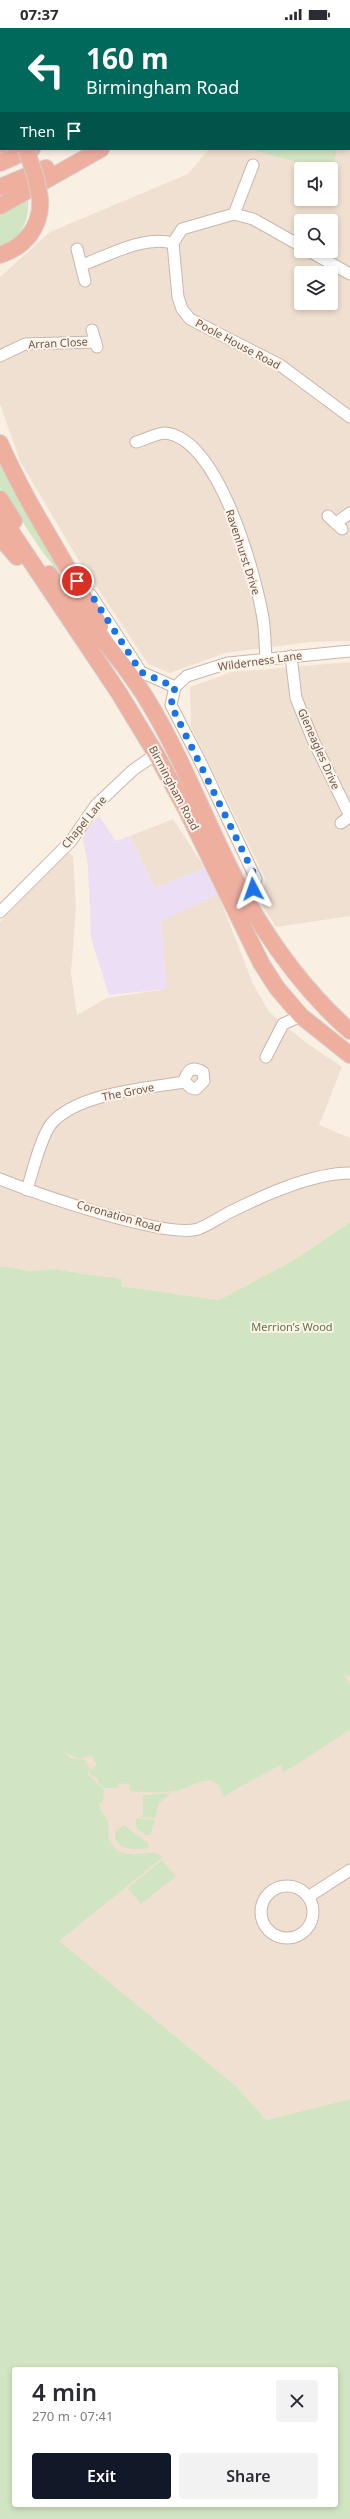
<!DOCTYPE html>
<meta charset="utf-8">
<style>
:root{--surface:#fff;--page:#f2f2f3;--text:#2b2b33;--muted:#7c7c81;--accent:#111827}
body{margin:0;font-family:"Noto Sans",sans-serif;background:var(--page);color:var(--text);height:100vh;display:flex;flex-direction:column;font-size:15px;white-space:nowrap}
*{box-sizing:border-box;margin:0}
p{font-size:13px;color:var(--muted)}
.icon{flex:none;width:22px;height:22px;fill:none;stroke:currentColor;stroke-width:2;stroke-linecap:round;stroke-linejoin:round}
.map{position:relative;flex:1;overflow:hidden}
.panel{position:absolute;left:12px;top:2339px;width:326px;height:140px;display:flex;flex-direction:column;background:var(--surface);border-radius:4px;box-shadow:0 2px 6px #0003}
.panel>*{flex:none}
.banner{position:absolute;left:0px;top:0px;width:350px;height:122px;box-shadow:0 2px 6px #0003;background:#00695c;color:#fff;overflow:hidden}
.controls{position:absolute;left:294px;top:134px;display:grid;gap:8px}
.controls a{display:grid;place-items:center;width:44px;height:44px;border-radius:4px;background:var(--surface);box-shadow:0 2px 6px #0003;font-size:20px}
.pin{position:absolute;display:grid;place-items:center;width:34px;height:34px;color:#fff;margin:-17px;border:2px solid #fff;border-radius:50%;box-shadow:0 1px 4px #0007}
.me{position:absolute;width:44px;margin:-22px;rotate:356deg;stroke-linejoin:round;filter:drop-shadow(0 0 3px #0008)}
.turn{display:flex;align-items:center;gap:14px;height:84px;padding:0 20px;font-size:18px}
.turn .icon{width:52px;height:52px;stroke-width:2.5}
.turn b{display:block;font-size:28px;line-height:34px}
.then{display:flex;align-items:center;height:38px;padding:0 20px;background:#0003;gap:8px;font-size:15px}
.round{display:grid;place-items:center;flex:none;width:42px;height:42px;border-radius:4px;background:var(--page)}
.head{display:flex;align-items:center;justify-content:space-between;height:68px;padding:0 20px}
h1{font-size:24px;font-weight:600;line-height:30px}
.action{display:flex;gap:8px;margin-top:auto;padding:8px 20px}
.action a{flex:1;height:46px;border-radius:4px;background:var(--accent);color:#fff;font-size:16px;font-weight:600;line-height:46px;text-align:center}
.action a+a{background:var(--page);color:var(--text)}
.status{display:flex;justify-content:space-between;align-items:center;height:28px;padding:0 20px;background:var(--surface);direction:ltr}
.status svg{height:11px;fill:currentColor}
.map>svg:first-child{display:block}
</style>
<div class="status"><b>07:37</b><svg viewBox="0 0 49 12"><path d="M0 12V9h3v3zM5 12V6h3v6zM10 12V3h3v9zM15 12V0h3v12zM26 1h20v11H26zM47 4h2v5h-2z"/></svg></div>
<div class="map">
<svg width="350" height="2491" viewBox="0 0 350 2491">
<rect width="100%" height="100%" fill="#f9efe2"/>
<g fill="#f0e0d1" fill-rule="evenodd">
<path d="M30 0H138L30 1Z"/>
<path d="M350 67V613L310 614 225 625 170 645 148 636 75 526 20 433 0 376V249L50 204 188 146 209 121H250L320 141H301V171H331V144L337 121H349ZM301 193H331V223H301ZM301 245H331V275H301Z"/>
<path d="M350 634V888L276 899 260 874 266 852 191 699 190 659 232 644Z"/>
<path d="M173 791 205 840 155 860 130 808Z"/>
<path d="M68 824 73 828 76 879 71 945 77 987 107 970 166 961 161 893 218 866 253 956 269 984 305 1014 342 1039 319 1097 350 1110V1194L296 1231 219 1272 120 1258 122 1251 52 1241 31 1243 0 1238V894Z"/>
<path d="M272 1614 350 1649V2071L266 2092 237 2059 58 1913 0 1742Z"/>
</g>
<path fill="#ecdff5" d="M99 788 116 813 130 808 155 860 205 840 218 866 161 893 167 961 109 967 91 910 88 837 82 807Z"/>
<g fill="#d2e5c2" fill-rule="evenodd">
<path d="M250 121H337L332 144 331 141H320Z"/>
<path d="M28 170C30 196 19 209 0 225V186Z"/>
<path d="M0 426 26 484 71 561 42 523 0 460Z"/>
<path d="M350 1194V1649L343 1646 350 1657V1702L284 1744 280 1737 224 1768C221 1763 219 1755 213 1753 199 1750 188 1762 174 1763 158 1765 145 1764 130 1763L129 1756 118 1755 119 1758 117 1760H104L99 1756 97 1750 90 1747V1742L97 1737 91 1727 81 1731 63 1724 70 1730 85 1732 90 1740 88 1747 104 1762 103 1775H99C99 1782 106 1787 108 1794 109 1800 107 1807 110 1813 122 1839 151 1816 163 1829L59 1913 237 2059 266 2092 350 2071V2491H0V1238L31 1243 52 1241 122 1251 121 1258 219 1272 296 1231ZM14 2341H336V2477H14Z"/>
<path d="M171 1765 159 1775 155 1790 141 1789 143 1787V1767Z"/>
<path d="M136 1790 155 1792 150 1807H145L136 1799Z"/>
<path d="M124 1797 149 1816 148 1820C136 1823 109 1821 116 1802Z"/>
<path d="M162 1832 176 1848 141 1876 128 1860Z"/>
</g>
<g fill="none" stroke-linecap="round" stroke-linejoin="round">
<defs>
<g id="minor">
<path d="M146 1 149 0"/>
<path d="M234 186 253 137"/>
<path d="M301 218 253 191 234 186 182 201 173 215 178 269 182 281 190 291 280 337 350 389"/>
<path d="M77 221 85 253"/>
<path d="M309 223 350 246"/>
<path d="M82 237C110 227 144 207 173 215"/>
<path d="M92 302 97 319"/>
<path d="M0 328 25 316 95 314"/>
<path d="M136 414C144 412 157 405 165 405 219 410 255 545 263 590 265 603 265 617 266 630"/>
<path d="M328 488 342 501"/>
<path d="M336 495 350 485"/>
<path d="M91 567 141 644 175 659"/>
<path d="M291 628 296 670 313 712 350 788"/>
<path d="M341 795 350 788"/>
<path d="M247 872 256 851 200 733 171 677 175 659 187 648 228 635 350 623"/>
<path d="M0 884 71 813 96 777 133 742 156 726"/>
<path d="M266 1029 283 996 301 988"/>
<path d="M0 1151C35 1165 166 1211 198 1201 209 1197 220 1189 230 1184 264 1167 312 1145 350 1145"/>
<path d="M27 1162C32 1145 41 1109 51 1096 77 1065 147 1060 185 1054L191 1060 196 1061 204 1053 203 1044C194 1039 189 1040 185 1050V1054"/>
<circle cx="287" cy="1884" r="26"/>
<path d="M308 1869 350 1842"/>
</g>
<g id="highway">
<path d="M19 1V0"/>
<path d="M251 1 252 0"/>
<path d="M284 1 286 0"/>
<path d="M0 93H1"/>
<path d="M0 117 1 116"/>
<path d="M0 135 32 121"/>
<path d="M0 159 46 140"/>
<path d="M0 178 101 121"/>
<path d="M0 227C25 219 42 198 40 171"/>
<path d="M0 415C27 478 68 536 100 598"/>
<path d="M0 471 14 493"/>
<path d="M0 487 119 665 156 726 187 783 261 935 277 960 301 988 350 1027"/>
<path d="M0 509 17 529"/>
<path d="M49 546C80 588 118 625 146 670 186 735 210 807 247 873 275 922 308 966 350 1003"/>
</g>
</defs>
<use href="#minor" stroke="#c9b6aa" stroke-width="13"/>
<use href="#highway" stroke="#d6d0cd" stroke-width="18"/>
<use href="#minor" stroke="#fff" stroke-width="11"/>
<use href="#highway" stroke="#eeaf9f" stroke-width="16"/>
<defs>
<path id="highway-bridge" d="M26 121 36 150 40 171"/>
</defs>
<use href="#highway-bridge" stroke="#d6d0cd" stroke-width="18" stroke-linecap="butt"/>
<use href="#highway-bridge" stroke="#eeaf9f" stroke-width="16"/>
</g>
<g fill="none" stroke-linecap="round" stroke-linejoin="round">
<path stroke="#1a73e8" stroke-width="7" stroke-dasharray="0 12.6" d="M77 553 94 571 141 644 175 659 171 677 253 844 256 851 253 861"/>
</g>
<g text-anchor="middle" stroke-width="4" stroke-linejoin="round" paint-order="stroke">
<g font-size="11" fill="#6e564b" stroke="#fdf3e8">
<text transform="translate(58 315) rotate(-3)" y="4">Arran Close</text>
<text transform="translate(238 316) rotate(28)" y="4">Poole House Road</text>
<text transform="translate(243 524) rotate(72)" y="4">Ravenhurst Drive</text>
<text transform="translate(260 633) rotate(-8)" y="4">Wilderness Lane</text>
<text transform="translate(319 721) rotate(66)" y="4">Gleneagles Drive</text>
<text transform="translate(174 760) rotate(62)" y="4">Birmingham Road</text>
<text transform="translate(84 794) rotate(-51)" y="4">Chapel Lane</text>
<text transform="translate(128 1064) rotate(-11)" y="4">The Grove</text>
<text transform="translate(119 1188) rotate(16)" y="4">Coronation Road</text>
</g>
<g font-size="11" fill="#597948" stroke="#fdf3e8">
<text x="292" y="1303">Merrion’s Wood</text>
</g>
</g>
</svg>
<div class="controls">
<a><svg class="icon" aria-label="sound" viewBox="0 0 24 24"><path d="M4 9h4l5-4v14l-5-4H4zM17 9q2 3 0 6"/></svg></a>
<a><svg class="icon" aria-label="search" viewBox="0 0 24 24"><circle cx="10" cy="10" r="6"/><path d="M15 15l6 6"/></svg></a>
<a><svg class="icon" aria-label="layers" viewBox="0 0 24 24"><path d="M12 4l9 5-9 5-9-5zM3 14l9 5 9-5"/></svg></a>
</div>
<div class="pin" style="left:77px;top:553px;background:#d93025"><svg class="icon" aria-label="arrive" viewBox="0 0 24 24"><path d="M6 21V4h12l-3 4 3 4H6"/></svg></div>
<svg class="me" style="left:253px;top:861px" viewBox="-20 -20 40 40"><path d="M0-17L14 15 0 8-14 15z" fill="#1a73e8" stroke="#fff" stroke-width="4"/></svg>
<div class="banner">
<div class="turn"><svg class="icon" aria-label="left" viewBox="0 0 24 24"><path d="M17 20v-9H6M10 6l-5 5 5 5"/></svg><div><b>160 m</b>Birmingham Road</div></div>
<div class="then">Then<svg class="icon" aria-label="arrive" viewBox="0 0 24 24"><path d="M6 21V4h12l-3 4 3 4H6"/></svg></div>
</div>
<section class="panel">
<div class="head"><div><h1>4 min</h1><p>270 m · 07:41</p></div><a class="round"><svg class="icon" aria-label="close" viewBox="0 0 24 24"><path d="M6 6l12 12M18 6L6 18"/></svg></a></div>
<div class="action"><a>Exit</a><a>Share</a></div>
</section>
</div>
